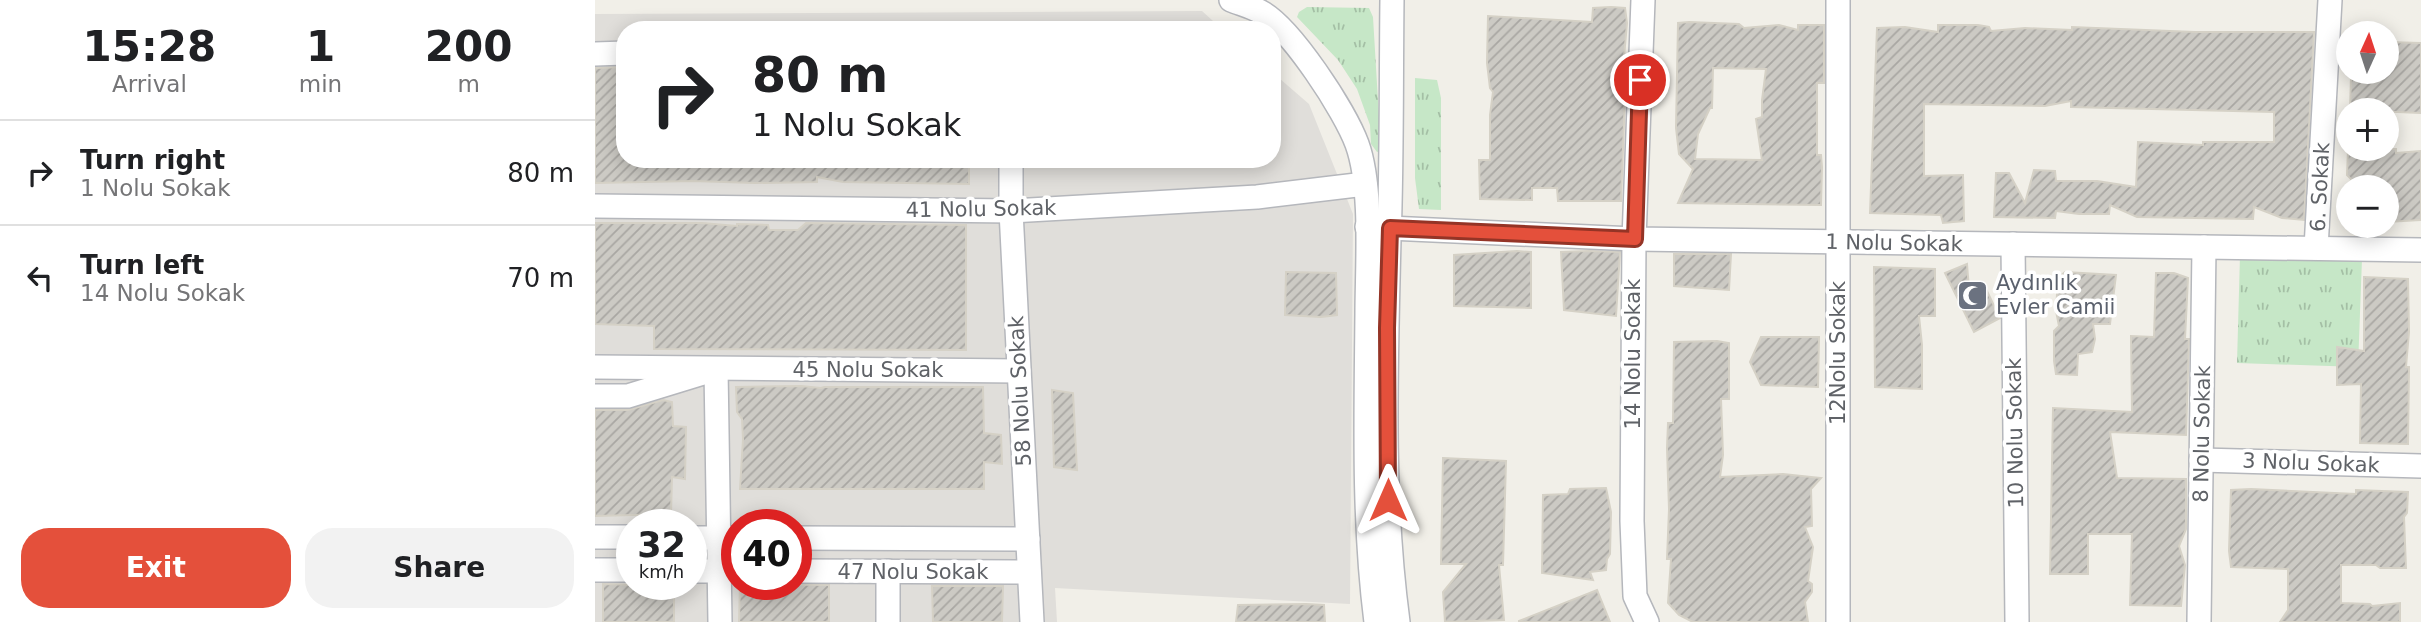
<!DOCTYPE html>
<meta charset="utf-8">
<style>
:root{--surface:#fff;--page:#f2f2f2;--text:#202124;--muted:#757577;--line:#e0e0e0;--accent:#e4503b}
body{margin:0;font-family:"DejaVu Sans",sans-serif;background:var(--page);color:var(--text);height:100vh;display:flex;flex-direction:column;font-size:26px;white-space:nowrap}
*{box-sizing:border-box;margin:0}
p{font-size:23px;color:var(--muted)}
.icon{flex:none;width:38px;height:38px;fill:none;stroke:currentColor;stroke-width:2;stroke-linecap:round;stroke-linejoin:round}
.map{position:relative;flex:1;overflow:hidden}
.side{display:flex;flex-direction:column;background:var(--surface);width:595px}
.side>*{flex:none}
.hud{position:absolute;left:21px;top:21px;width:665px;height:147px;border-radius:28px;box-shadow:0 4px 18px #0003;background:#fff;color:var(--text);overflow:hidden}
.needle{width:46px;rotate:3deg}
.fabs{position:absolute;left:1741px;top:21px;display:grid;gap:14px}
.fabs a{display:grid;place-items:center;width:63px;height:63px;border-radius:50%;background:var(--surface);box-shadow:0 4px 18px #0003;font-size:35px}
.speed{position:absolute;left:21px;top:509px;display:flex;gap:14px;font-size:35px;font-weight:700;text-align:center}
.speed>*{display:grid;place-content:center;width:91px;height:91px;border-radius:50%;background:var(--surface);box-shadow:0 4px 18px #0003;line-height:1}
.speed small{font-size:18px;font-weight:400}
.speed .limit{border:10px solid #d22;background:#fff;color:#111}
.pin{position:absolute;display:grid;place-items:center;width:60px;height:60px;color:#fff;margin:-30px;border:4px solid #fff;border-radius:50%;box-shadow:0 2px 7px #0007}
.me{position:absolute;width:77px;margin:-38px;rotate:0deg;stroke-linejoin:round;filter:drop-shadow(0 0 5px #0008)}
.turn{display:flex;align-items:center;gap:24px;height:147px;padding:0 21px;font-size:32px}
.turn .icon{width:91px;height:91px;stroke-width:2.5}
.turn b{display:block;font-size:49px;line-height:60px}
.eta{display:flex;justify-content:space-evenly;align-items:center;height:119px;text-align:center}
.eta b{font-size:42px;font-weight:700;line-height:49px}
.primary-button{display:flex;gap:14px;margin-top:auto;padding:14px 21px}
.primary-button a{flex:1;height:80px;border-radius:28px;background:var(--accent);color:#fff;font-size:28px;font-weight:700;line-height:80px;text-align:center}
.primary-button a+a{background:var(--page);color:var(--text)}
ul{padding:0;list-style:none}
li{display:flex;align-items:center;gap:21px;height:105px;padding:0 21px;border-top:2px solid var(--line)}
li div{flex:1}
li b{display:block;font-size:26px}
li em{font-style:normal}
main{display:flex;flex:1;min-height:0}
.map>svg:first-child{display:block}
</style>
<main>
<section class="side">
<div class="eta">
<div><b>15:28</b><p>Arrival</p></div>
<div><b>1</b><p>min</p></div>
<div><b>200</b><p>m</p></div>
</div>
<ul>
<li><svg class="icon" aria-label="right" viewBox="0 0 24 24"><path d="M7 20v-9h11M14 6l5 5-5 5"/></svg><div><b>Turn right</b><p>1 Nolu Sokak</p></div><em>80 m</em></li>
<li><svg class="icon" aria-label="left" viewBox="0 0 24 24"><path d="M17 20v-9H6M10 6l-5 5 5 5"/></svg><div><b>Turn left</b><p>14 Nolu Sokak</p></div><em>70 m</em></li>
</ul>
<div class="primary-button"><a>Exit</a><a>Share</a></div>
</section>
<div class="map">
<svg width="1826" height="622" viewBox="0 0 1826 622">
<defs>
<pattern id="grass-tufts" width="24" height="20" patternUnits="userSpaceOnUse" patternTransform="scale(1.75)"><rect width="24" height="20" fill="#c6e7c7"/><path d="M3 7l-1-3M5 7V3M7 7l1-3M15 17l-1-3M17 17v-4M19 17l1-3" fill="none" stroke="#a4bfa5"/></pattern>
<pattern id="building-hatch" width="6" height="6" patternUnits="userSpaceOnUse" patternTransform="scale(1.75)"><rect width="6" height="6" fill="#cccac4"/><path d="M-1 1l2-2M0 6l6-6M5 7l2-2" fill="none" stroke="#a9a7a3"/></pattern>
</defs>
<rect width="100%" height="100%" fill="#f1efe8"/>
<path fill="#e0deda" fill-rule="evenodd" d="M607 11 628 30H30V159H677V72L714 104 758 214 755 604 460 588 462 622H0V14ZM37 525H96V584H37ZM142 525H201V584H142Z"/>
<g fill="url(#grass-tufts)">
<path d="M712 7 774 8 778 17 786 151 782 152 776 144 775 125 762 89 743 60 702 17 704 12Z"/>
<path d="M820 78 842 80 846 98V210L824 209 820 178Z"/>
<path d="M1645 255 1767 259 1763 367 1642 363Z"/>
</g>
<g fill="url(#building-hatch)" stroke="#d5d1c6" stroke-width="2" fill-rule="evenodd">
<path d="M1016 7 1030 8 1032 23 1028 69 1031 70 1026 201H963L962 188H937V200L885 199 884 160H895V115L898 92 895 88 892 63 893 16 997 22 998 8Z"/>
<path d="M1094 22 1144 24 1149 28 1184 25 1203 30V25H1229V83H1222V155H1226L1227 167 1226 205 1083 203 1098 169 1084 154 1081 128 1083 23ZM1118 68 1171 69 1167 100V117L1161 119 1167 160 1100 159 1103 134 1115 108H1117Z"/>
<path d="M1343 25H1383L1394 27 1396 31 1430 28 1477 30V27L1600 32H1719L1709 220 1687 218 1659 207 1658 219 1542 217 1515 205 1514 214H1484L1461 211 1460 218 1399 217 1401 173H1414L1430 203 1439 170 1460 171 1461 181H1502L1541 187 1543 142 1608 145V142H1679V112L1476 107V101L1450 106 1329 104V176L1368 175 1369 221 1348 223 1346 215 1275 213 1282 28 1310 27 1343 32Z"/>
<path d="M1792 42 1826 43V113L1755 110 1756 76H1764V72H1792Z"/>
<path d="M30 67V159H374V184L248 182 222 177V182L160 183 98 181 0 183V68Z"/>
<path d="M1753 149H1801V153L1826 151V220L1792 222V187H1755L1756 179 1752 175Z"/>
<path d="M0 223H107L142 226V224L173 225 174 230H203L211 223 371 225V350L59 349V326L0 324Z"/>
<path d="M922 251 936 252V308L859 306V255Z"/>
<path d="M994 251 1025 252 1021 316 969 310 966 252Z"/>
<path d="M1079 254H1136L1134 290 1079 286Z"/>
<path d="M1372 264 1374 289H1391L1405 318 1379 332 1350 273Z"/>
<path d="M1279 267 1340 269V316H1324L1327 345V389L1280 387Z"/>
<path d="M691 272 741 273 742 315 726 317 690 315Z"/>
<path d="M1470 272 1521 275 1515 324H1498L1500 339 1497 352 1483 354 1482 375 1461 374 1459 361V331L1464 326 1461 311 1463 278Z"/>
<path d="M1561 273H1579L1593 278 1590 339H1594L1591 435 1515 432 1522 478 1591 479V529L1584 546 1590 565 1586 606 1535 605 1537 534H1493V574H1455L1458 408 1537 412 1536 336 1559 337Z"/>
<path d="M1769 277 1813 279 1814 332 1811 367H1814L1813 444 1765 443 1766 384 1742 385V347L1769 351Z"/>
<path d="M1166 337H1224L1223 387 1166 385 1155 362Z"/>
<path d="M1122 341 1134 343V399H1126L1128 455 1125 477 1188 474 1226 478 1216 489 1217 526 1210 527 1218 547 1213 581 1217 584V592L1210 602 1213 622H1098L1084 615 1073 603 1076 559H1072L1074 509 1072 448 1073 423H1078L1079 342Z"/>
<path d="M206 386 226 388 229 387H388L389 433 406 435 407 464 389 462V489H145L148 439 147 419 142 412 141 387Z"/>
<path d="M457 390 478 393 482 470 459 467Z"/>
<path d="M68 400 77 402 78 426 91 427 90 479 77 477 76 514 0 516V410H33Z"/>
<path d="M848 458 911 461 908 565H904L909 620 850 622 848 592 871 564H846Z"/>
<path d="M1011 488 1016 512 1015 554 1012 559 1011 570 995 572 998 580 947 573 948 495 973 494 975 489Z"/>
<path d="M1656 489 1761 494V490L1813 492 1812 513 1809 517 1811 568H1785L1781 565H1746V603L1775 604 1777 606 1805 603V622H1685L1693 610V569L1636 567 1634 551 1636 490Z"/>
<path d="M8 584 79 586V622H8Z"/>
<path d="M145 584 234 585V622H144Z"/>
<path d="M337 586H408L407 622H338Z"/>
<path d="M1002 590 1015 622H924V621Z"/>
<path d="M711 604 729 605 730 622H641L643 605Z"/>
</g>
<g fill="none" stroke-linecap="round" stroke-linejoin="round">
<defs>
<g id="minor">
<path d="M636 0C646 4 657 7 666 12 696 28 750 111 762 144 778 188 772 266 772 314 771 417 768 520 781 622"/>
<path d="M797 0C796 80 797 160 794 239 791 367 786 496 803 622"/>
<path d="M1048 0 1039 239 1037 521 1040 596 1052 622"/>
<path d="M1243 0V622"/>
<path d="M0 54 30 53"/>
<path d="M416 159V211L437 622"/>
<path d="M0 206 416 211 662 197 770 184"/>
<path d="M772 227 1039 239 1826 250"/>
<path d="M1418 244 1422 622"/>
<path d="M1721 248 1735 0"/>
<path d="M0 367 424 371"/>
<path d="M0 396H33L121 369 125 622"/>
<path d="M1606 460 1826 466"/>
<path d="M0 537H37"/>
<path d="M96 538H142"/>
<path d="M201 538 433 539"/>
<path d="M0 570H37"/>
<path d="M96 571H142"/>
<path d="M201 571 434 572"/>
<path d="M293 571V622"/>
<path d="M1604 622 1609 247"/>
</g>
</defs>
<use href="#minor" stroke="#b5b7bc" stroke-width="26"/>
<use href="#minor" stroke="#fff" stroke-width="23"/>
</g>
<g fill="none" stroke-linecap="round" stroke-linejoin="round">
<defs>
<path id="route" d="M793 500 792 328 795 228 1040 239 1045 80"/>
</defs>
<use href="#route" stroke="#943426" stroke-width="18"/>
<use href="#route" stroke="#e4503b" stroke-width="12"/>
</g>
<defs>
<symbol id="mosque-square" viewBox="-11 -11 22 22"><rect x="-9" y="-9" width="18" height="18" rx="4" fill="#6b7280" stroke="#fff"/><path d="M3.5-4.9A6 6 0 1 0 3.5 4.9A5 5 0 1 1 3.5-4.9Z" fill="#fff"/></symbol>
</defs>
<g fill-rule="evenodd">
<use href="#mosque-square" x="1360" y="278" width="35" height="35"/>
</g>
<g text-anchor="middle" stroke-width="7" stroke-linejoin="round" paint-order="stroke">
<g font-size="21" fill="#5f6267" stroke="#fff">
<text transform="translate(1725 187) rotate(-87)" y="7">6. Sokak</text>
<text transform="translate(386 209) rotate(-1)" y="7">41 Nolu Sokak</text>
<text transform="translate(1299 243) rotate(1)" y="7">1 Nolu Sokak</text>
<text transform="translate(1243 353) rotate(-90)" y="7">12Nolu Sokak</text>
<text transform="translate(1038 354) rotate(-90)" y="7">14 Nolu Sokak</text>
<text x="273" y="377">45 Nolu Sokak</text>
<text transform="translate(425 391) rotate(-93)" y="7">58 Nolu Sokak</text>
<text transform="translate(1420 433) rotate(-91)" y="7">10 Nolu Sokak</text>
<text transform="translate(1607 434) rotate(-89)" y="7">8 Nolu Sokak</text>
<text transform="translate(1716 463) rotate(2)" y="7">3 Nolu Sokak</text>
<text x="318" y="579">47 Nolu Sokak</text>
</g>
<g font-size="21" fill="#5b616d" stroke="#fff" text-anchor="start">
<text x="1401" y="290">Aydınlık<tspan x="1401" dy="24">Evler Camii</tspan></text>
</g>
</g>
</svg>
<div class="fabs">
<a><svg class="needle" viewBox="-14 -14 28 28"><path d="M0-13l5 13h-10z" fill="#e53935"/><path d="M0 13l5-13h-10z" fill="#757577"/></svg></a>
<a>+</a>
<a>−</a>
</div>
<div class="speed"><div>32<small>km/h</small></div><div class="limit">40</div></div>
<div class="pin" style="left:1045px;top:80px;background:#d93025"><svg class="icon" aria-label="arrive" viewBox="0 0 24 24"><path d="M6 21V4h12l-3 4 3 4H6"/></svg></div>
<svg class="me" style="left:793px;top:500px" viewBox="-20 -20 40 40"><path d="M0-17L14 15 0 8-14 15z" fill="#e4503b" stroke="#fff" stroke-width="4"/></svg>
<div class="hud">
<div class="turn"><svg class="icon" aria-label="right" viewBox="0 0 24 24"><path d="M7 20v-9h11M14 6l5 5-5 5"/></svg><div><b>80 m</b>1 Nolu Sokak</div></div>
</div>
</div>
</main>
